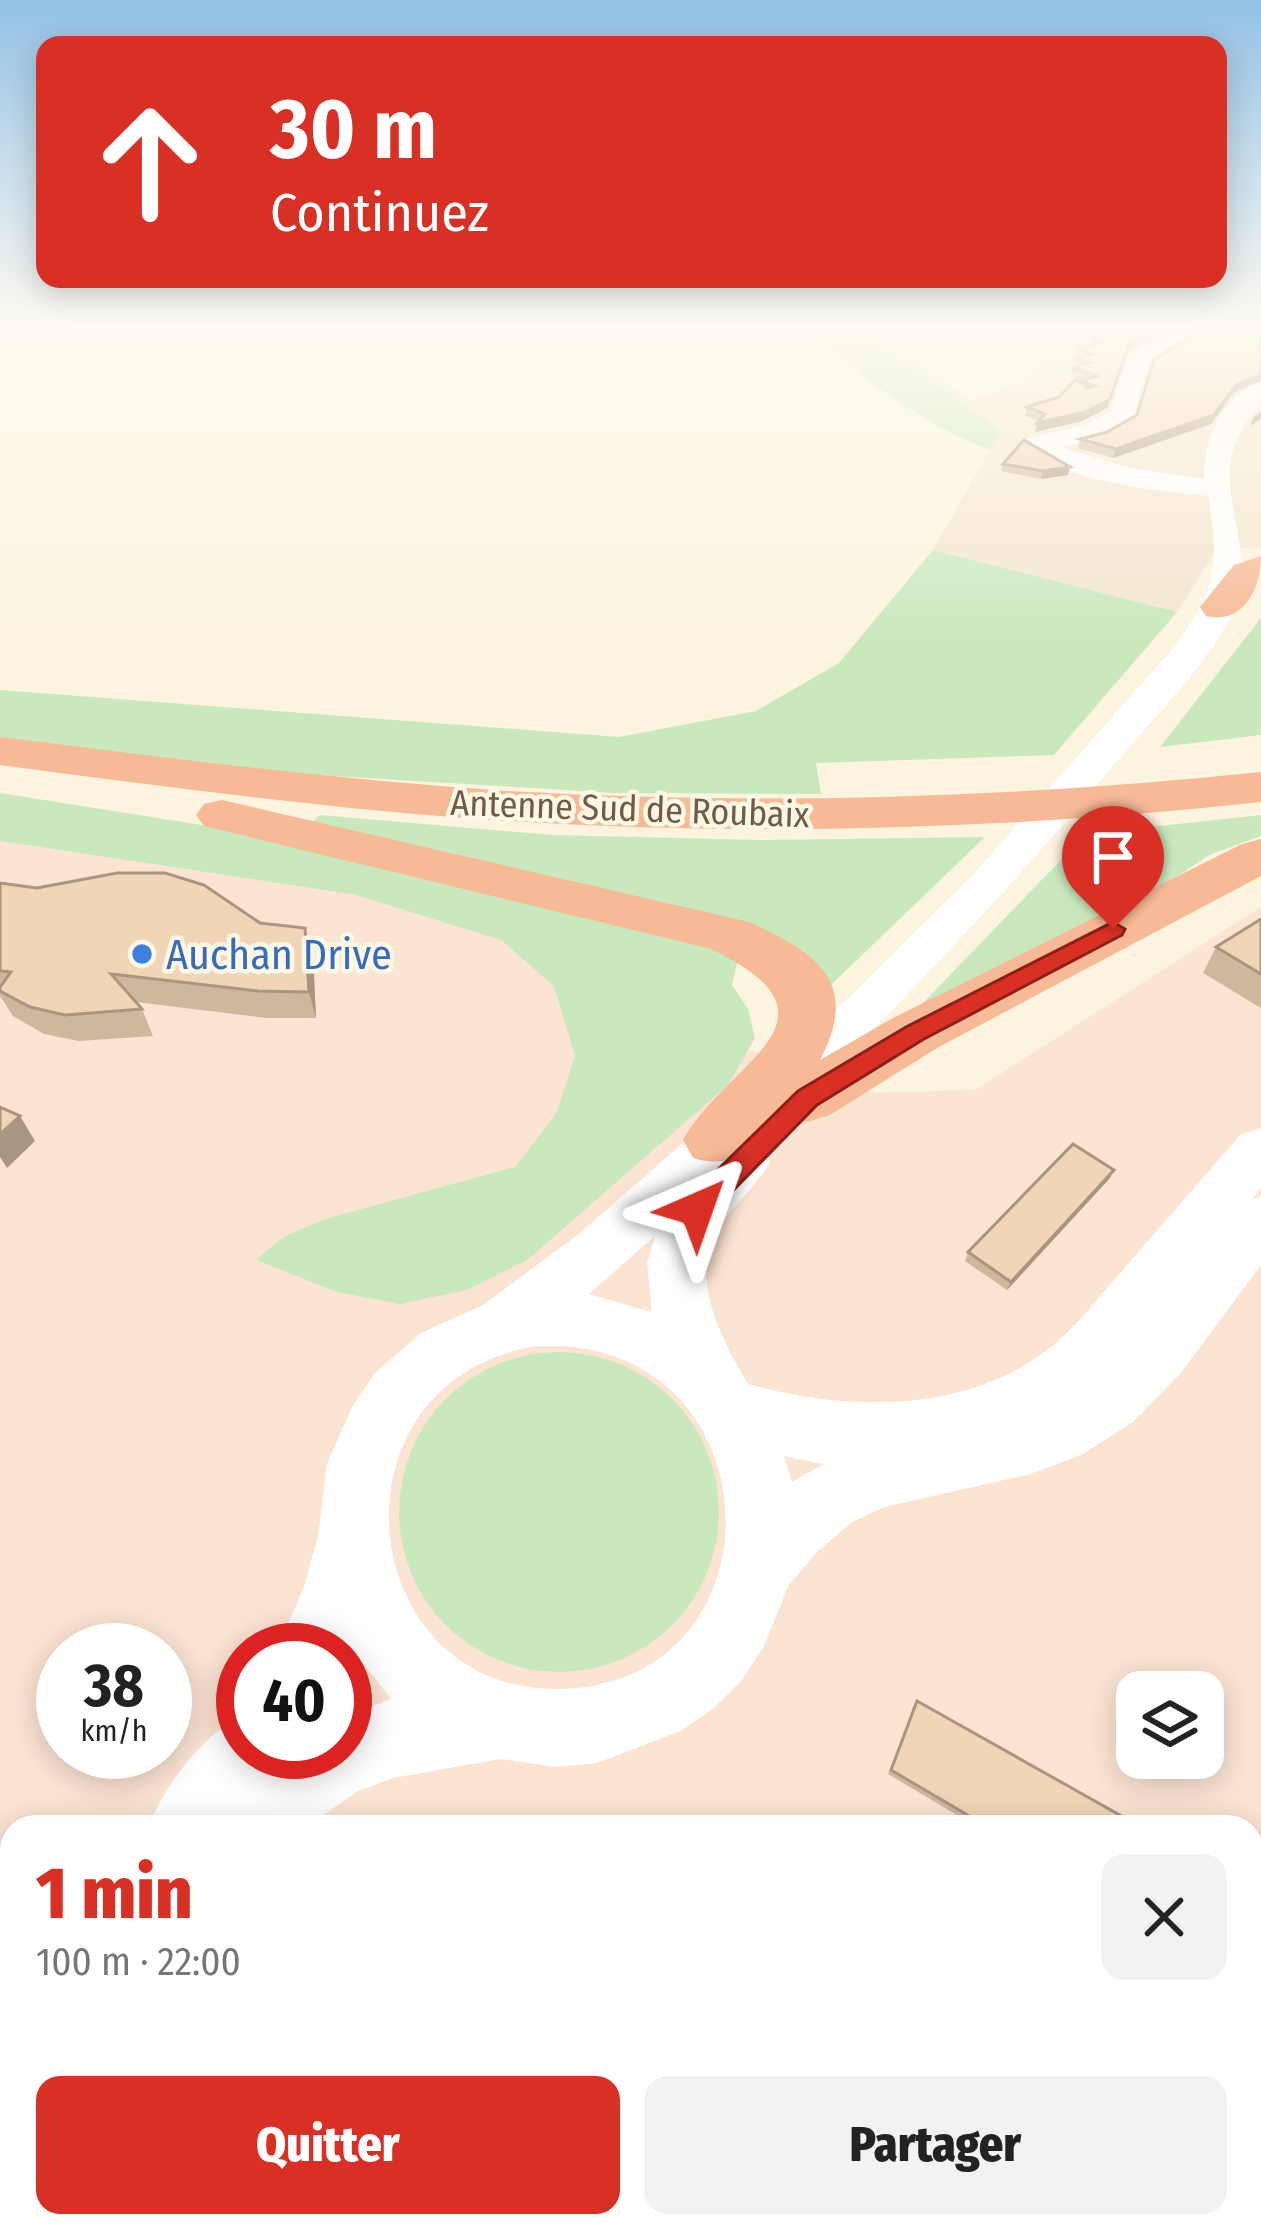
<!DOCTYPE html>
<html lang="fr">
<meta charset="utf-8">
<style>
:root{--surface:#fff;--page:#f2f2f2;--text:#222;--muted:#767676;--accent:#d93025}
body{margin:0;font-family:"Fira Sans Condensed",sans-serif;background:var(--page);color:var(--text);height:100vh;display:flex;flex-direction:column;font-size:45px;white-space:nowrap}
*{box-sizing:border-box;margin:0}
p{font-size:39px;color:var(--muted)}
.icon{flex:none;width:66px;height:66px;fill:none;stroke:currentColor;stroke-width:2;stroke-linecap:round;stroke-linejoin:round}
.map{position:relative;flex:1;overflow:hidden}
.drawer{position:absolute;left:0px;top:1815px;width:1263px;height:423px;display:flex;flex-direction:column;background:var(--surface);border-radius:36px 36px 0 0;box-shadow:0 6px 30px #0003}
.drawer>*{flex:none}
.guide{position:absolute;left:36px;top:36px;width:1191px;height:252px;border-radius:24px;box-shadow:0 6px 30px #0003;background:#d93025;color:#fff;overflow:hidden}
.fabs{position:absolute;left:1116px;top:1671px;display:grid;gap:24px}
.fabs a{display:grid;place-items:center;width:108px;height:108px;border-radius:24px;background:var(--surface);box-shadow:0 6px 30px #0003;font-size:60px}
.speed{position:absolute;left:36px;top:1623px;display:flex;gap:24px;font-size:60px;font-weight:700;text-align:center}
.speed>*{display:grid;place-content:center;width:156px;height:156px;border-radius:50%;background:var(--surface);box-shadow:0 6px 30px #0003;line-height:1}
.speed small{font-size:30px;font-weight:400}
.speed .limit{border:18px solid #d22;background:#fff;color:#111}
.pin{position:absolute;display:grid;place-items:center;width:102px;height:102px;color:#fff;margin:-123px -51px;border-radius:50% 50% 50% 0;rotate:-45deg;box-shadow:0 0 12px #0007}
.pin .icon{rotate:45deg}
.me{position:absolute;width:132px;margin:-66px;rotate:43deg;stroke-linejoin:round;filter:drop-shadow(0 0 9px #0008)}
.turn{display:flex;align-items:center;gap:42px;height:252px;padding:0 36px;font-size:54px}
.turn .icon{width:156px;height:156px;stroke-width:2.5}
.turn b{display:block;font-size:84px;line-height:102px}
.round{display:grid;place-items:center;flex:none;width:126px;height:126px;border-radius:24px;background:var(--page)}
.overview{display:flex;align-items:center;justify-content:space-between;height:204px;padding:0 36px}
h1{font-size:72px;font-weight:800;line-height:90px;color:var(--accent)}
.action{display:flex;gap:24px;margin-top:auto;padding:24px 36px}
.action a{flex:1;height:138px;border-radius:24px;background:var(--accent);color:#fff;font-size:48px;font-weight:800;line-height:138px;text-align:center}
.action a+a{background:var(--page);color:var(--text)}
.map>svg:first-child{display:block}
</style>
<div class="map">
<svg width="1261" height="2236" viewBox="0 0 1261 2236">
<rect width="100%" height="100%" fill="#fcf4df"/>
<path fill="#f3e6ce" d="M862 331H880L971 401 1021 381 1077 331H1261V547L1217 549 1177 612 933 550 1001 431Z"/>
<path fill="#fce4d3" fill-rule="evenodd" d="M0 841 356 895 698 976 746 1049 874 1093 975 1090 1261 907V2236H0ZM63 1650H165V1752H63ZM243 1650H345V1752H243ZM1137 1692H1203V1758H1137ZM12 1827H1251V2226H12Z"/>
<g fill="#cae8be">
<path d="M806 331H862L1001 431 990 450C920 423 865 379 806 331Z"/>
<path d="M933 550 1177 612 1054 755 816 763 821 794 615 793 218 769 0 742V690L619 737 756 711 839 663Z"/>
<path d="M1261 618V735L1160 747Z"/>
<path d="M0 793 227 829 739 955 732 985 748 1009 755 1038 728 1085 526 1261 467 1290 400 1304 337 1292 256 1260 283 1237 325 1219 515 1167 556 1114 575 1056 554 986 501 940 356 895 0 841Z"/>
<path d="M320 815 552 835 762 840 985 837 830 986 786 940 742 925 312 823Z"/>
<path d="M1261 815V836L1209 855 1163 886 919 1007 1086 834Z"/>
<circle cx="559" cy="1512" r="160"/>
</g>
<g fill="none" stroke-linecap="round" stroke-linejoin="round">
<g fill="#fff" fill-rule="evenodd">
<path d="M1174 331H1204L1148 364 1132 420 1102 437 1061 447 1126 467 1204 479C1203 442 1222 394 1261 382V404C1193 476 1261 530 1236 609 1205 667 1154 717 1112 767 999 902 883 1024 754 1144L762 1147 770 1162C756 1188 732 1205 717 1231 688 1279 724 1343 748 1384 844 1411 962 1414 1046 1351 1075 1329 1097 1299 1121 1272 1161 1226 1201 1180 1241 1134L1261 1128V1188L1252 1199 1261 1196V1265L1180 1374 1133 1422 1081 1455 1030 1474 884 1507 852 1522 816 1553 788 1586 764 1646 742 1680 714 1708 681 1731 597 1763 557 1767 500 1759 393 1778 358 1791 306 1827H148C164 1787 203 1733 243 1716V1752H345V1716L391 1699 353 1650 345 1668V1650H277L304 1587 318 1536 327 1464 353 1405 376 1372 421 1333 483 1305 580 1233 853 994 973 875 1176 645C1216 588 1220 565 1208 496 1160 491 1058 482 1025 444L1029 438 1084 425 1111 411 1129 356ZM655 1236 647 1263 652 1312 589 1294ZM537 1346C772 1334 790 1667 577 1688 352 1709 317 1380 537 1346ZM784 1456 824 1464 792 1482Z"/>
<path d="M12 2034V2141L0 2146V2039Z"/>
<path d="M12 2168V2226H57L53 2236H0V2173Z"/>
</g>
<g fill="#f6ba96" fill-rule="evenodd">
<path d="M1261 556C1261 589 1243 625 1206 616L1200 607 1234 565Z"/>
<path d="M0 737C169 758 337 780 507 791 759 806 1010 798 1261 772V802C1010 829 759 837 507 821 337 810 168 787 0 765Z"/>
<path d="M222 800 749 922C817 952 861 983 820 1060L893 1018 1242 844 1261 839V876L937 1048 830 1115 807 1122 782 1112C755 1143 737 1172 693 1158L683 1140C726 1062 857 1019 711 949L204 826 196 815 204 804Z"/>
</g>
</g>
<g fill="#cfb79d">
<path d="M1098 331H1165L1127 352 1107 408 1082 421 1035 432 1039 421 1025 416 1027 407 1059 397 1083 381 1071 376 1073 368 1075 367 1073 366 1075 358 1079 349 1091 345Z"/>
<path d="M1233 393 1211 424 1113 458 1078 448 1080 439 1107 432 1137 415Z"/>
<path d="M1003 464 1068 475 1041 479 1001 471Z"/>
<path d="M0 883 313 955 316 1018H267L136 1002 142 1009 153 1036 79 1041 44 1034 13 1016 0 996Z"/>
<path d="M1261 919V1008L1203 973 1216 947Z"/>
<path d="M1110 1178 1007 1290 965 1261 968 1252Z"/>
<path d="M917 1701 1141 1827H977L888 1774Z"/>
<path d="M1251 1889 1261 1895V1995L1251 1989Z"/>
</g>
<g fill="#a99580">
<path d="M0 331H20L0 338Z"/>
<path d="M1153 331H1165L1127 352 1107 408 1082 421 1035 432 1037 423 1085 412 1129 344Z"/>
<path d="M1261 374V381L1233 393 1211 424 1113 458 1116 449 1236 385Z"/>
<path d="M1261 412V419L1250 426 1254 417Z"/>
<path d="M1070 467 1068 475 1041 479 1043 471Z"/>
<path d="M305 928 313 955 316 1018 309 992Z"/>
<path d="M20 1116 35 1141 7 1168 0 1157V1134Z"/>
<path d="M1114 1170 1110 1178 1007 1290 1011 1282Z"/>
</g>
<g fill="#f1d5b7" stroke="#a99580" stroke-width="3">
<path d="M1099 331H1153L1129 344 1110 399 1085 412 1037 423 1045 414 1027 407 1059 397 1076 379 1088 388 1095 386 1080 382 1097 376 1073 368 1089 363 1075 358 1092 354 1079 349 1101 342 1093 339 1105 333Z"/>
<path d="M1202 331H1261V374L1236 385 1214 415 1116 449 1080 439 1107 432 1137 415 1154 359Z"/>
<path d="M1024 440 1070 467 1043 471 1003 464Z"/>
<path d="M117 873H165L204 885 260 923 305 928 309 992 258 991 111 974 142 1009 65 1015 30 1007 0 991V987L11 972 0 971V883L37 888Z"/>
<path d="M1261 919V974L1216 947Z"/>
<path d="M0 1107 20 1116 0 1134Z"/>
<path d="M1073 1144 1114 1170 1011 1282 968 1252Z"/>
<path d="M917 1701 1141 1827H988L891 1770Z"/>
<path d="M1251 1889 1261 1895V1988L1251 1982Z"/>
</g>
<linearGradient id="sky" x2="0" y2="1"><stop stop-color="#93c2e6"/><stop offset="0.51" stop-color="#fefaf1"/><stop offset="1" stop-color="#fefaf1" stop-opacity="0"/></linearGradient>
<rect width="1261" height="644" fill="url(#sky)"/>
<path fill="#d93025" stroke="#8d1f18" stroke-width="3" d="M1113 922 1125 929 1122 935 924 1039 817 1105 707 1217H687L682 1209 687 1200 798 1091 906 1027Z"/>
<circle fill="#3f7fe0" stroke="#fff8e5" stroke-width="4.5" cx="142" cy="954" r="12"/>
<g text-anchor="middle" stroke-width="9" stroke-linejoin="round" paint-order="stroke">
<g font-size="36" fill="#715b47" stroke="#fff8e5">
<text transform="translate(630 808) rotate(2)" y="13">Antenne Sud de Roubaix</text>
</g>
<g font-size="42" fill="#366cbe" stroke="#fff8e5" text-anchor="start">
<text x="166" y="969">Auchan Drive</text>
</g>
</g>
</svg>
<div class="fabs">
<a><svg class="icon" aria-label="layers" viewBox="0 0 24 24"><path d="M12 4l9 5-9 5-9-5zM3 14l9 5 9-5"/></svg></a>
</div>
<div class="speed"><div>38<small>km/h</small></div><div class="limit">40</div></div>
<div class="pin" style="left:1113px;top:929px;background:#d93025"><svg class="icon" aria-label="arrive" viewBox="0 0 24 24"><path d="M6 21V4h12l-3 4 3 4H6"/></svg></div>
<svg class="me" style="left:697px;top:1209px" viewBox="-20 -20 40 40"><path d="M0-17L14 15 0 8-14 15z" fill="#d93025" stroke="#fff" stroke-width="4"/></svg>
<div class="guide">
<div class="turn"><svg class="icon" aria-label="ahead" viewBox="0 0 24 24"><path d="M12 20V5M6 11l6-6 6 6"/></svg><div><b>30 m</b>Continuez</div></div>
</div>
<section class="drawer">
<div class="overview"><div><h1>1 min</h1><p>100 m · 22:00</p></div><a class="round"><svg class="icon" aria-label="close" viewBox="0 0 24 24"><path d="M6 6l12 12M18 6L6 18"/></svg></a></div>
<div class="action"><a>Quitter</a><a>Partager</a></div>
</section>
</div>
